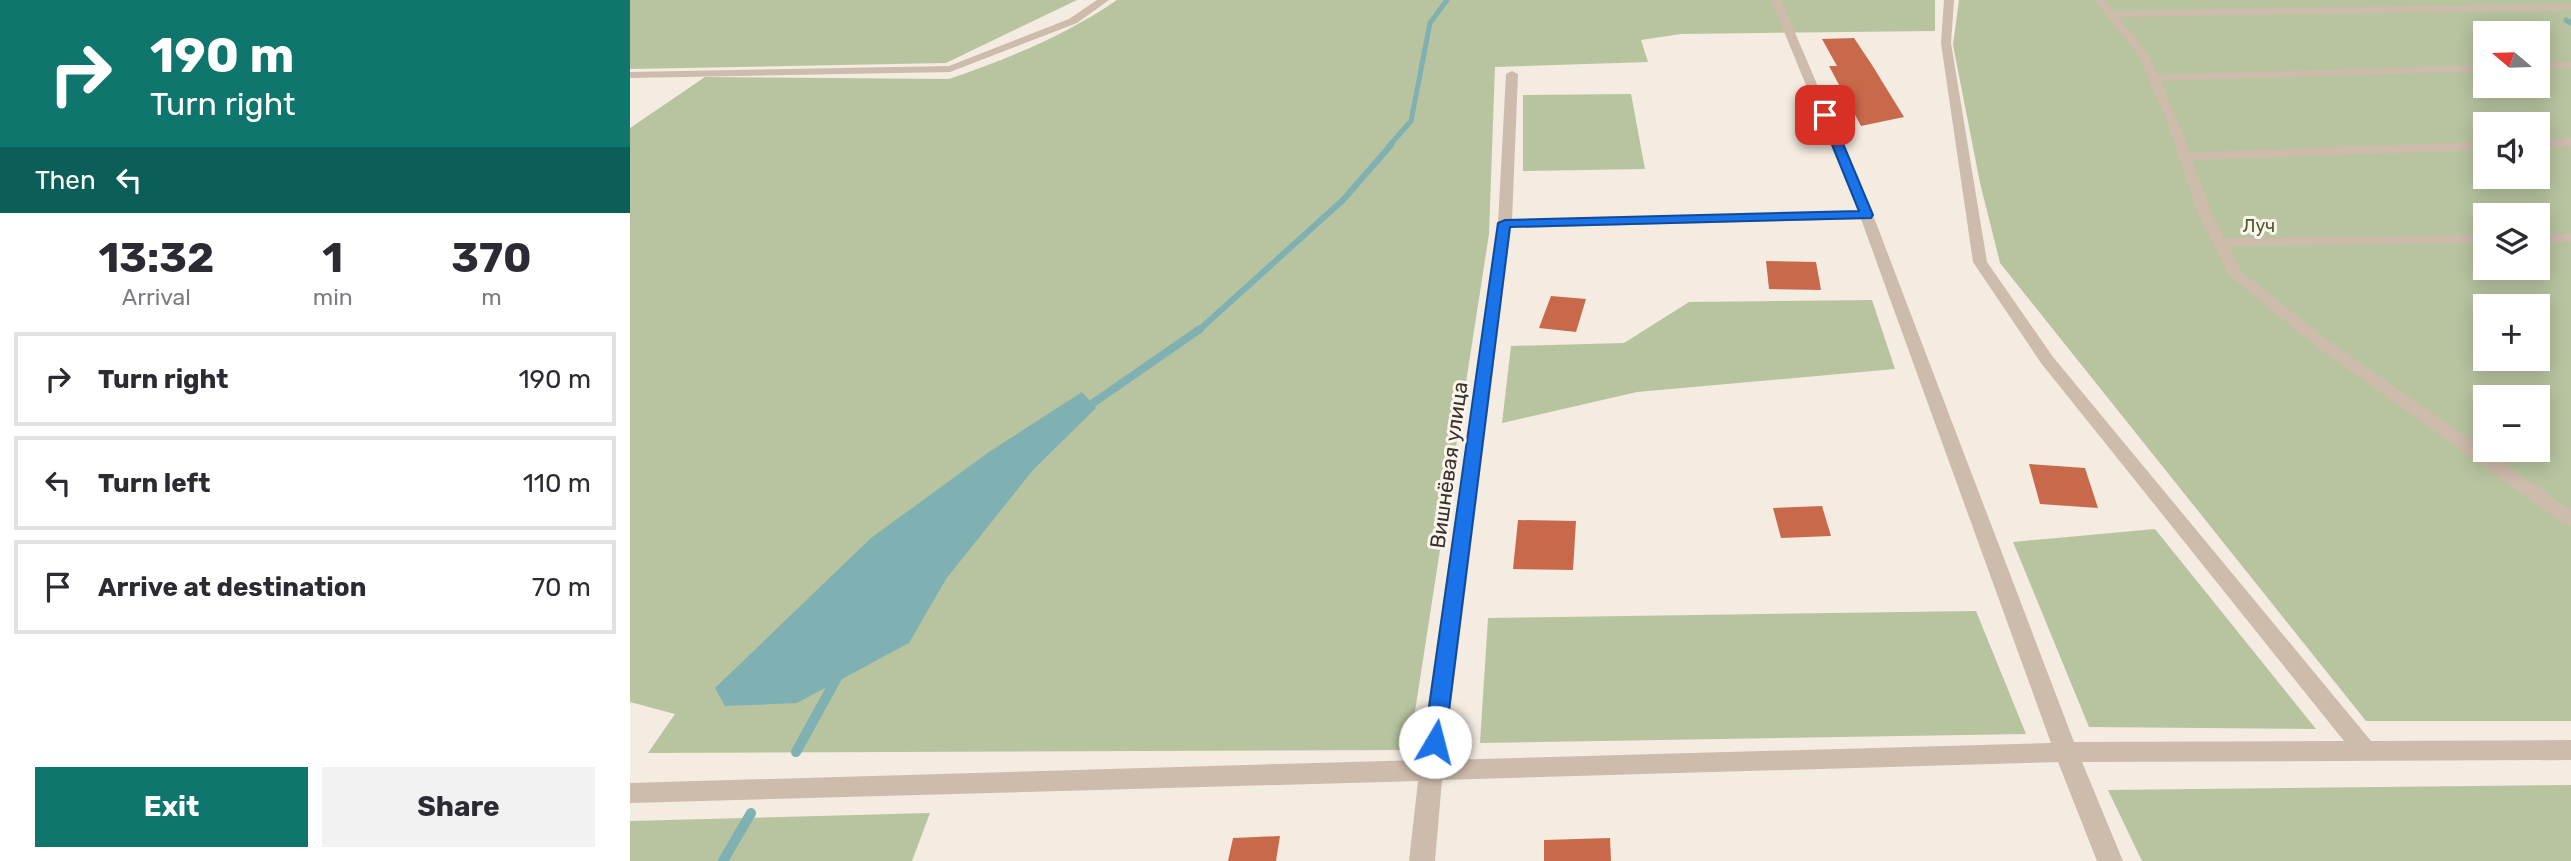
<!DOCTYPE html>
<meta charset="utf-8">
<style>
:root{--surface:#fff;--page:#f2f2f3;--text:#2b2b33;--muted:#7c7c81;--line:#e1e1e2;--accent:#0f766e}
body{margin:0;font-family:Rubik,sans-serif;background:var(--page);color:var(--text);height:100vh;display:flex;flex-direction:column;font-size:26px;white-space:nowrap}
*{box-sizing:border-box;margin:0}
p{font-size:23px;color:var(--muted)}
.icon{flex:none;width:38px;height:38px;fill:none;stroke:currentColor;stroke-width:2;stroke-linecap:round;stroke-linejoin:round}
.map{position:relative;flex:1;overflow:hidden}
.panel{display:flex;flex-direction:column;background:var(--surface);width:630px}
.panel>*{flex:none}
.guide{background:#0f766e;color:#fff;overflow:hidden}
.needle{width:46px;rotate:289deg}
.fabs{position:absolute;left:1843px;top:21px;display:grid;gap:14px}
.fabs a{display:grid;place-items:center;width:77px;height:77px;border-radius:0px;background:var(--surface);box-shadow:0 4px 18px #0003;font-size:35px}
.pin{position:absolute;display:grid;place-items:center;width:60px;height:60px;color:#fff;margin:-30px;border-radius:14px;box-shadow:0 4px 10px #0006}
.me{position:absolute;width:77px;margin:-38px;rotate:8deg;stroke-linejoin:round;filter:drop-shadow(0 0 5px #0008)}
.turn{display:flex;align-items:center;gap:24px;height:147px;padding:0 35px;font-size:32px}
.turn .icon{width:91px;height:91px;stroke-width:2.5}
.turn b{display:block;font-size:49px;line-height:60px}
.then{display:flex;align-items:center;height:66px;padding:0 35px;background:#0003;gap:14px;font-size:26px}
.eta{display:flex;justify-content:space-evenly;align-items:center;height:119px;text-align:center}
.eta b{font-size:42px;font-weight:700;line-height:49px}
.action{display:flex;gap:14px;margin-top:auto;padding:14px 35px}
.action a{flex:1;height:80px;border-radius:0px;background:var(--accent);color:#fff;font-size:28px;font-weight:700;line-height:80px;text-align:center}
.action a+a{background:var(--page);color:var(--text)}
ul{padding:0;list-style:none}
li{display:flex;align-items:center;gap:21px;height:94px;margin:0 14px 10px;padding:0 21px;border:4px solid var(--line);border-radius:0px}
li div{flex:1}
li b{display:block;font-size:26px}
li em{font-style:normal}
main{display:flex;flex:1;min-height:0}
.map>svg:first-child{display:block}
</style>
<main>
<section class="panel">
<div class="guide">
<div class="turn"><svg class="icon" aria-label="right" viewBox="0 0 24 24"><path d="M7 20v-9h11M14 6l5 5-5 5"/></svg><div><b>190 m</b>Turn right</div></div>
<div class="then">Then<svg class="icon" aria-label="left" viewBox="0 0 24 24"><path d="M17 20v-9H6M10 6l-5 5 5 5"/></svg></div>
</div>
<div class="eta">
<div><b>13:32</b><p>Arrival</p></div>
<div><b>1</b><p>min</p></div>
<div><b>370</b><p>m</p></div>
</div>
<ul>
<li><svg class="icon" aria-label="right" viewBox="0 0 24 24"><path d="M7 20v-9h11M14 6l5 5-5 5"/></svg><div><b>Turn right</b></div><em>190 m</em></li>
<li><svg class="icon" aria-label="left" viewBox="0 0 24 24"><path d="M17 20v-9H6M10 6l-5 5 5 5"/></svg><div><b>Turn left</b></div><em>110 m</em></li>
<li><svg class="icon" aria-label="arrive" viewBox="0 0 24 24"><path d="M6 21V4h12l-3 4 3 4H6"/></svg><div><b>Arrive at destination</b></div><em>70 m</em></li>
</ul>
<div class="action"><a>Exit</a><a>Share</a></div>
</section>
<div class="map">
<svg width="1941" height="861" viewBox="0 0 1941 861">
<rect width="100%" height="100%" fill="#f4ebe1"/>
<g fill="#b8c4a0" fill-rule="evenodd">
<path d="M0 0H447L316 63 0 69Z"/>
<path d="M487 0H1305V31L1051 34 1011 40 1018 62 865 67 859 234 779 750 18 753 45 714 0 702V128L75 77 319 79C378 59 436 35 487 0Z"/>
<path d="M1329 0H1941V721H1736L1370 263 1350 183 1323 45ZM1855 33H1908V86H1855ZM1855 124H1908V177H1855ZM1855 215H1908V268H1855ZM1855 306H1908V359H1855ZM1855 397H1908V450H1855Z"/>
<path d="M1001 94 1015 169 893 171V95Z"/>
<path d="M1242 300 1265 369 1007 392 872 423 881 346 994 343 1059 302Z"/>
<path d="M1525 529 1686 729 1459 727 1383 542Z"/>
<path d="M1346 611 1396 734 850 743 858 618Z"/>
<path d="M1941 785V861H1512L1478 790Z"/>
<path d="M300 813 282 861H0V821Z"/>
</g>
<path fill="#7fb0b2" d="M452 392 466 408 403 470 316 579 279 643 167 703 95 706 85 688 241 538 359 452Z"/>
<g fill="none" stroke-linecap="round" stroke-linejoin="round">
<g stroke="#7fb0b2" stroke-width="5">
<path d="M1936 20 1941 23"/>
<path d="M759 146 781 121 800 23 817 0"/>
</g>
<path stroke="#7fb0b2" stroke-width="6" d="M568 331 713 200 761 145"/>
<path stroke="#7fb0b2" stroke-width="8" d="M453 410 570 329"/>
<g stroke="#7fb0b2" stroke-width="10">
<path d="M166 752 209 674"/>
<path d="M93 861 121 813"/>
</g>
</g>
<g fill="#c8694b">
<path d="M1224 38 1242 65 1274 117 1231 126 1199 66H1207L1192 39Z"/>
<path d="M1136 261 1186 262 1191 290 1139 289Z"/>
<path d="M921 296 956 299 946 332 909 328Z"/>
<path d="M1399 464 1455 468 1468 508 1410 504Z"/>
<path d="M1192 506 1201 536 1151 538 1143 508Z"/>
<path d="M888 520 946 521 943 570 883 569Z"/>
<path d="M650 836 646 861H598L603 838Z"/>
<path d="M980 838 981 861H914V840Z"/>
</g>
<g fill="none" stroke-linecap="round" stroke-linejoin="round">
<g fill="#cdbbac" fill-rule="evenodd">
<path d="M467 0H479L447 23 320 72 0 78V72L319 66 439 19Z"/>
<path d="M1141 0H1151L1243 215 1444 742 1714 741 1411 363 1343 262 1311 43 1314 0H1324L1321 43 1357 262 1423 357 1741 741 1941 740V760L1452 762 1493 861H1467L1428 762 812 780 805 861H779L788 781 0 803V783L790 760 868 224 876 74 882 71 888 74 882 220 1228 211ZM1231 219 1421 743 814 760 881 228Z"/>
<path d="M1464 0H1474L1483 11 1941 4V10L1488 17 1517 52 1528 75 1855 65V71L1531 81 1560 152 1855 142V150L1562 160 1581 211 1594 238 1855 235V243L1599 246 1611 271 1699 341 1941 510V526L1934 524 1687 347 1600 276 1567 211 1535 116 1507 53Z"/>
<path d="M1941 62V68L1908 69V63Z"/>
<path d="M1941 138V146L1908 148V140Z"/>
<path d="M1941 234V242L1908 243V235Z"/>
</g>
</g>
<path fill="#1a73e8" stroke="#114b97" stroke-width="2" d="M1195 111 1201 115 1243 215 1241 218 880 227 815 742 812 748 805 751 797 748 794 742 868 223 875 220 1229 211 1190 115Z"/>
<g text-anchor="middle" stroke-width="6" stroke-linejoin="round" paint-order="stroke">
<g font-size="18" fill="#4a5a2e" stroke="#fbf5ee">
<text x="1629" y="232">Луч</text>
</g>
<g font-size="21" fill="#3b302b" stroke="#fbf5ee">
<text transform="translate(819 465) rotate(-82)" y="7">Вишнёвая улица</text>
</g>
</g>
</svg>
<div class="fabs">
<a><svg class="needle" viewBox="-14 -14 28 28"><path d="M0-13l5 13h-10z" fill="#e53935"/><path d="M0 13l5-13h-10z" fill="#7c7c81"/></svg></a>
<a><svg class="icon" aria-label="sound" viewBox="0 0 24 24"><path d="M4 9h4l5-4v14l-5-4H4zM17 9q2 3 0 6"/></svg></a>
<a><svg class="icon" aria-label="layers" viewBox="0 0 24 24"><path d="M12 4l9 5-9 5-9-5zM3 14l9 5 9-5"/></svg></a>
<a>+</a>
<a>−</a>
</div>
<div class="pin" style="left:1195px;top:115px;background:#d93025"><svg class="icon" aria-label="arrive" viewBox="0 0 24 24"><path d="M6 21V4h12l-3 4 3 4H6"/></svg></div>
<svg class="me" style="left:805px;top:742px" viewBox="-20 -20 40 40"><circle r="19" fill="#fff"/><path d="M0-13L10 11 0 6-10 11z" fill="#1a73e8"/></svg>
</div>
</main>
